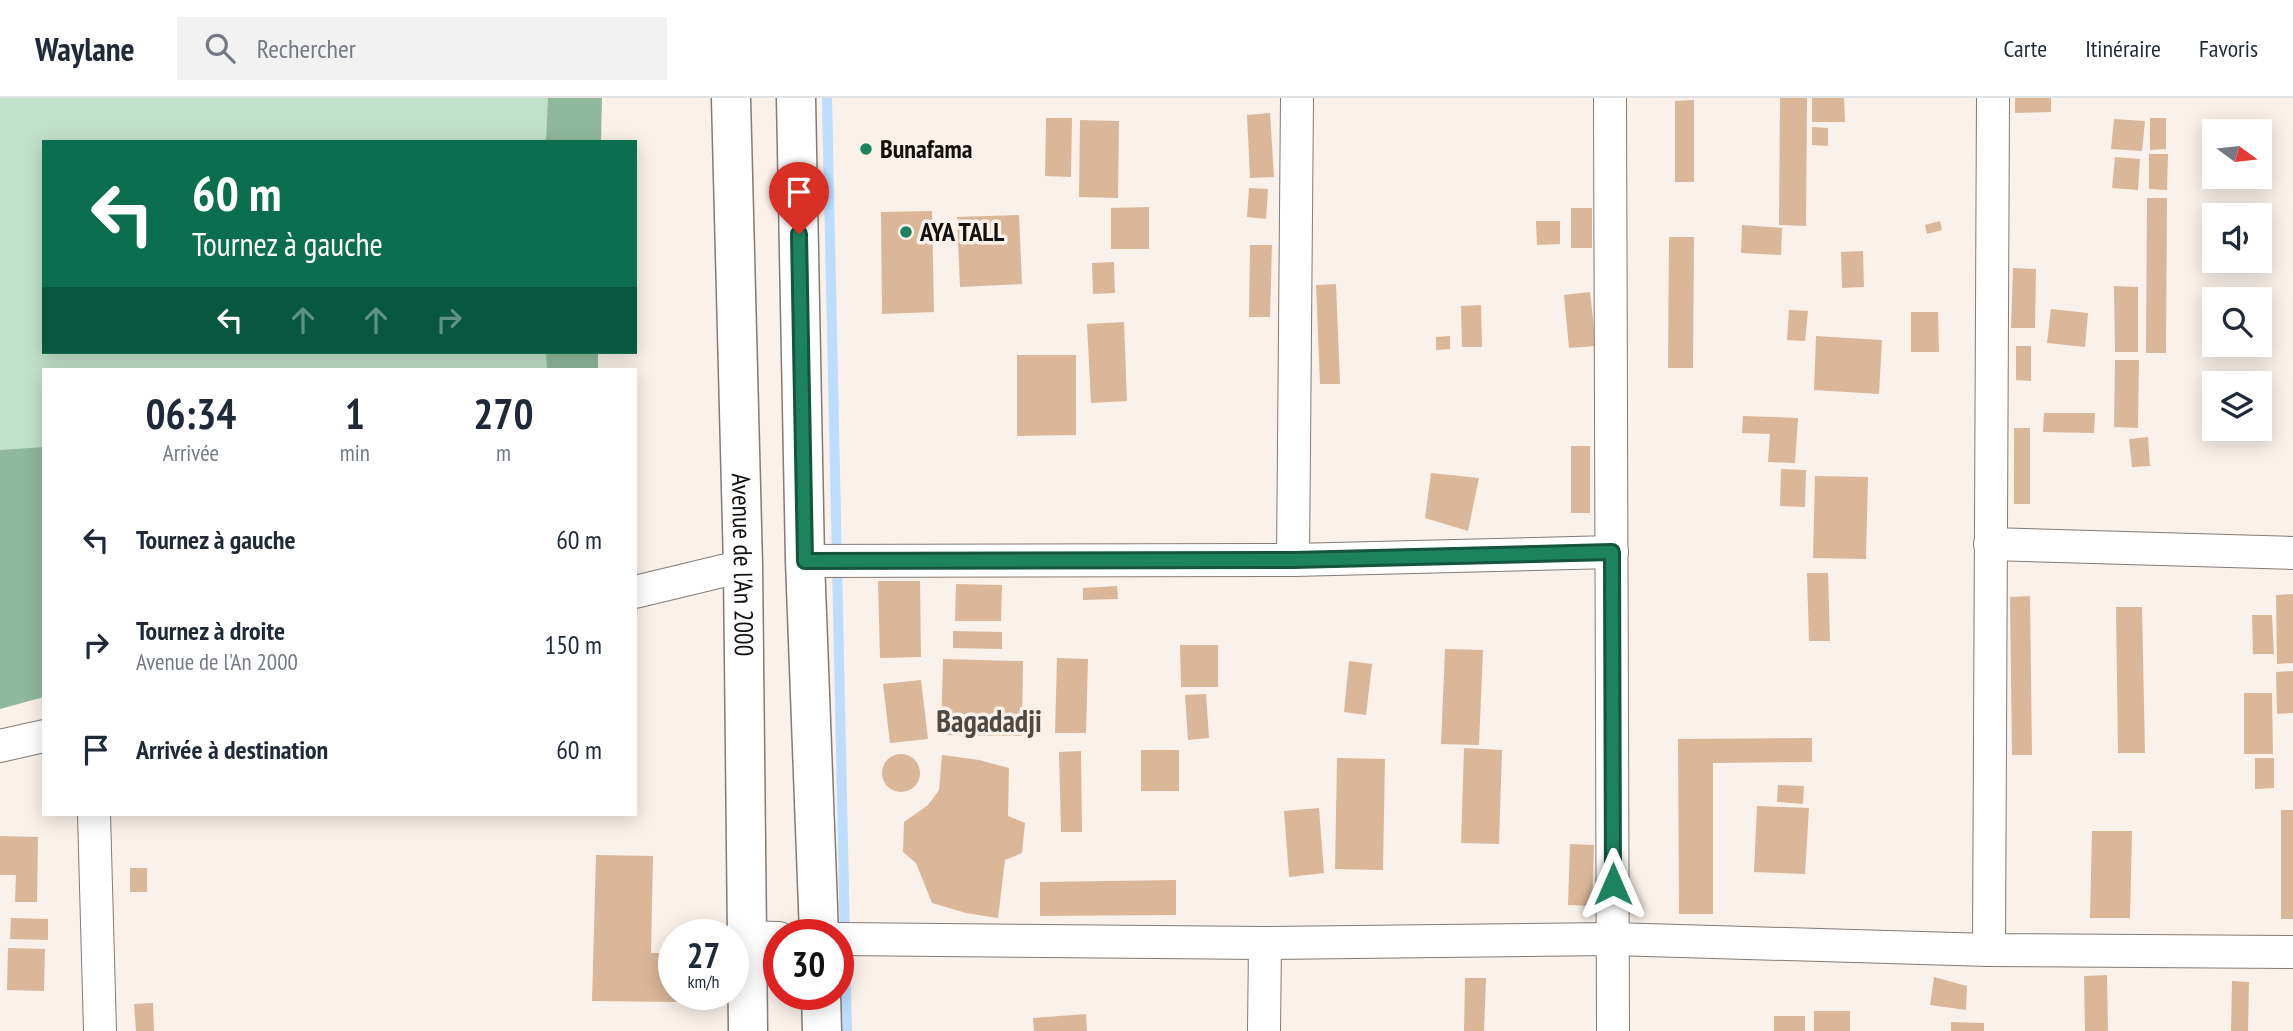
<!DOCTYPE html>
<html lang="fr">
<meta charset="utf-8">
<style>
:root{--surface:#fff;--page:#f2f2f3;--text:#1f2937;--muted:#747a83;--line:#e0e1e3}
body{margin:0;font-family:"PT Sans Narrow",sans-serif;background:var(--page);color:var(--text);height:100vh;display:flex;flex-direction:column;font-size:26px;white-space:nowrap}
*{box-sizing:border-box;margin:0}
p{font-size:23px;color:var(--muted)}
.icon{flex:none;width:38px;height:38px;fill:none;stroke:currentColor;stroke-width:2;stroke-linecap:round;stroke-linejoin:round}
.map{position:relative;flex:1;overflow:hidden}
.drawer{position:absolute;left:42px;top:270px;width:595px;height:448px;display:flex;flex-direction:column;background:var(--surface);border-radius:0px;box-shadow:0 4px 18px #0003}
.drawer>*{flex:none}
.hud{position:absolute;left:42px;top:42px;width:595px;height:214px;border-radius:0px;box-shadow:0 4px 18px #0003;background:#0b6e4f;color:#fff;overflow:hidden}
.needle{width:46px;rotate:105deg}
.tools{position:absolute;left:2202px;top:21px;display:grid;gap:14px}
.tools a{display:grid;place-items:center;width:70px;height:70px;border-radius:0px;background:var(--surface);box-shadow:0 4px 18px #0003;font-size:35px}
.speed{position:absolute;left:658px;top:821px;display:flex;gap:14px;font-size:35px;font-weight:700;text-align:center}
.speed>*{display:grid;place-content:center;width:91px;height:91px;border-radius:50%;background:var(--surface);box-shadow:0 4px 18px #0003;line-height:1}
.speed small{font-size:18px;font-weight:400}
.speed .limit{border:10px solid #d22;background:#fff;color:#111}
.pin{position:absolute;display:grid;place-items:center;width:60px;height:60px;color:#fff;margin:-72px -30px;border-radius:50% 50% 50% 0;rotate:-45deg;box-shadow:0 0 7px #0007}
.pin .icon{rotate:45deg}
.me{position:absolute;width:77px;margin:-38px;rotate:0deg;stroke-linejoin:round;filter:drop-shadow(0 0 5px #0008)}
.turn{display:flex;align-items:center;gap:24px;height:147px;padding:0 35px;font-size:32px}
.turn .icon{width:91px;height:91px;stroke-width:2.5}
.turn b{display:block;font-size:49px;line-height:60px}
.lanes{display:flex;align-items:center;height:66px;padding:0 35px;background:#0003;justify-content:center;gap:35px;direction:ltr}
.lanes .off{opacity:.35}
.eta{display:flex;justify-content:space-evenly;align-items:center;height:119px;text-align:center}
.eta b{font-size:42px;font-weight:600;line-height:49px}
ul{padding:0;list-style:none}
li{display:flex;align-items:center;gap:21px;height:105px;padding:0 35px}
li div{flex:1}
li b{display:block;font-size:26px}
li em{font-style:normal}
header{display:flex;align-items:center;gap:42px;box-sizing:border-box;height:98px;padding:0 35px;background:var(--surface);border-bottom:2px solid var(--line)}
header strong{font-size:33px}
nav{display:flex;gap:38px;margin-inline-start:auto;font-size:24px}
.search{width:490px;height:63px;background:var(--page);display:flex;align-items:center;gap:18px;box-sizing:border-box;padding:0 24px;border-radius:0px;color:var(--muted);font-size:26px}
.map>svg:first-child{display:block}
</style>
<header>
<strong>Waylane</strong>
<div class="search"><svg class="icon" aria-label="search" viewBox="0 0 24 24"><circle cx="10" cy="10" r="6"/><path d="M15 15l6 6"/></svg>Rechercher</div>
<nav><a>Carte</a><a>Itinéraire</a><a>Favoris</a></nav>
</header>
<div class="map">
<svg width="2293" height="933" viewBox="0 0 2293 933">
<rect width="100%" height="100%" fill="#faf1ea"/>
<path fill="#c2e1cc" d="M0 0H565L566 44H44V254H572V271H44V359L0 361Z"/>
<g fill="#90b89d">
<path d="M548 0H602L601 44H546Z"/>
<path d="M546 254H598V271H547Z"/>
<path d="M44 349V599L0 611V352Z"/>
</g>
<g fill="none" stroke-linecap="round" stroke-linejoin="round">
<path stroke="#bcddfe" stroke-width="10" d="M827 0 847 933"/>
</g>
<g fill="#dab798">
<path d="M1780 0H1807L1806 128 1779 127Z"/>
<path d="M1812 0H1844L1845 24H1812Z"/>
<path d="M2015 0H2051V14L2015 15Z"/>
<path d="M1694 2V84H1675V3Z"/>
<path d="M1270 15 1274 79 1250 80 1247 17Z"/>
<path d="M1046 20H1072L1071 79 1045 78Z"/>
<path d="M2150 20H2166V51L2150 52Z"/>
<path d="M2114 21 2145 23 2142 53 2111 51Z"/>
<path d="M1080 22 1119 23 1118 100 1079 99Z"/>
<path d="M1812 29 1828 30V48L1812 47Z"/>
<path d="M2149 56H2168L2167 92 2149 91Z"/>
<path d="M2115 59 2140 61 2138 92 2112 90Z"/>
<path d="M1249 90 1268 91 1266 121 1247 119Z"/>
<path d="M2147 100H2167L2166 255H2146Z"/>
<path d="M1149 109V151H1111V110Z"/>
<rect x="1571" y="110" width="21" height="40"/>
<path d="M932 113 934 214 882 216 881 114Z"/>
<path d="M1019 117 1022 186 960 189 957 119Z"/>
<path d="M1536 123H1560V146L1537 147Z"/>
<path d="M1940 123 1942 132 1927 136 1925 127Z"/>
<path d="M1742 127 1782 130 1781 157 1741 155Z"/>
<path d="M1669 139H1694L1693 270H1668Z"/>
<path d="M1250 147H1272L1270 219H1249Z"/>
<path d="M1863 153 1864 189 1842 190 1841 154Z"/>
<path d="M1114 164 1115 195 1093 196 1092 165Z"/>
<path d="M2013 170 2036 171 2035 230H2011Z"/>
<path d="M1336 186 1340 286H1320L1316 187Z"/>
<path d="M2114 188 2138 189V254H2115Z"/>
<path d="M1590 194 1596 248 1569 250 1564 197Z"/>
<path d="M1481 207 1482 249H1462L1461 208Z"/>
<path d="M2051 211 2088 215 2085 249 2047 245Z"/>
<path d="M1789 212 1808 213 1805 243 1787 242Z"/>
<path d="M1911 214H1938L1939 254H1911Z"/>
<path d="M1124 224 1127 303 1091 305 1087 226Z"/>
<path d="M1450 238V251L1436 252V239Z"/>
<path d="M1816 238 1882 242 1879 296 1814 292Z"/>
<path d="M2016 248H2031V283L2016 282Z"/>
<path d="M1017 257H1076V337L1017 338Z"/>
<path d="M2115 262H2139L2138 330 2114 329Z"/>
<path d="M2044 315H2095L2094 335 2043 334Z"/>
<path d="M1743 318 1798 320 1795 365 1768 364 1770 336 1742 335Z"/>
<rect x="2014" y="330" width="16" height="76"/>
<path d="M2148 339 2150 368 2132 369 2129 341Z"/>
<rect x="1571" y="348" width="19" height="67"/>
<path d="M1781 371 1806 372 1805 409 1780 408Z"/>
<path d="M1431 375 1479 380 1468 433 1425 420Z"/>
<path d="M1815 378 1868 379 1866 461 1813 460Z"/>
<path d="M1807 475H1828L1830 543H1809Z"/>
<path d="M878 483H920L921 559 880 560Z"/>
<path d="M956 486 1002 487 1001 523H955Z"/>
<path d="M1117 488 1118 501 1083 502V490Z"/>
<path d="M2293 496V565L2277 566 2276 497Z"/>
<path d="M2030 498 2032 657H2012L2010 499Z"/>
<path d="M2116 509H2142L2145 655H2118Z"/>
<path d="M2252 517H2272L2274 556H2253Z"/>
<path d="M953 533 1002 534V551L953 550Z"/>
<path d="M1180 547H1218V589H1181Z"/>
<path d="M1445 551 1483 552 1479 647 1441 646Z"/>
<path d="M1057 560 1088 561 1086 635H1055Z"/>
<path d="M943 561 1023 563 1022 638 941 637Z"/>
<path d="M1349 563 1372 566 1366 617 1344 614Z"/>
<path d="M2293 573V615L2277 616 2276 574Z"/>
<path d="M921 582 928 641 890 645 883 586Z"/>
<path d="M2244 595H2272L2273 656H2244Z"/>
<path d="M1206 596 1209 640 1188 642 1185 597Z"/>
<path d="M1812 640V664L1713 665V816H1679L1678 641Z"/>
<path d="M1464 650 1502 652 1499 746 1461 745Z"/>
<rect x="1141" y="652" width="38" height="41"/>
<path d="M1081 653 1082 734H1061L1059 654Z"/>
<circle cx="901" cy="675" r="19"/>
<path d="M942 657 979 662 1009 670 1008 718 1025 725 1022 755 1005 762 998 820 966 815 932 805 916 765 903 754 904 724 928 707 939 692Z"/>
<path d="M1337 660 1385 661 1383 772 1335 771Z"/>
<path d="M2255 660H2274V690L2255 691Z"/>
<path d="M1778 687 1804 688 1803 706 1777 704Z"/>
<path d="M1757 708 1809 710 1805 776 1754 774Z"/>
<path d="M1319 710 1324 775 1289 779 1284 713Z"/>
<rect x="2281" y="712" width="12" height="109"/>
<path d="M2092 733H2132L2130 820H2090Z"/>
<path d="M0 738 38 739 37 804H15L16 777H0Z"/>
<path d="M1570 746 1594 747 1592 808 1568 807Z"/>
<path d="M596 757 653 758 651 855H674V896H676V904L592 903Z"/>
<rect x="130" y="770" width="17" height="24"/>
<path d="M1176 782V817L1040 818V784Z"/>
<path d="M11 820 48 821V842L10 841Z"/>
<path d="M8 850 45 851 44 893 7 892Z"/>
<path d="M2107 877 2108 933H2085L2084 878Z"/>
<path d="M1934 879 1967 888 1966 912 1930 907Z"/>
<path d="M1465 880H1486L1484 933H1464Z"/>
<path d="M2232 883 2249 884 2248 933H2231Z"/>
<path d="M153 905 154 933H136L134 906Z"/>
<rect x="1814" y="913" width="36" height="20"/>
<path d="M1086 916 1087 933H1034L1033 920Z"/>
<rect x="1774" y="918" width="31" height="15"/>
<path d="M1951 924 1984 925V933H1951Z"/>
</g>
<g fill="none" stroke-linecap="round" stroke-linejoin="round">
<defs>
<g id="street">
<path d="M1610 0 1613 933"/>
<path d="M1990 446 2293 455"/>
<path d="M1293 462 1297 0"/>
<path d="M805 463 1293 462 1612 454"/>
<path d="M635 494 743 468"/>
<path d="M0 648 44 638"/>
<path d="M94 716 100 933"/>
<path d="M747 839 779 840"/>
<path d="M838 841 1265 845 1613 841 1989 852 2293 854"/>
<path d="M1989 852 1993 0"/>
<path d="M1264 933 1265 845"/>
</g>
<g id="primary">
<path id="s1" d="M731 0 743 468 748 933"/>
<path d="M796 0 805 463 819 836"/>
<path d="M821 896 822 933"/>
</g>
</defs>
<use href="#street" stroke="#837b75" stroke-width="34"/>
<use href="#primary" stroke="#837b75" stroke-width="41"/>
<use href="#street" stroke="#fff" stroke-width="32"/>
<use href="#primary" stroke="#fff" stroke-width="38"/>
</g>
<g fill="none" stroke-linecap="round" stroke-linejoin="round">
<defs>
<path id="route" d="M799 136 805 463 1293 462 1612 454 1613 786"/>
</defs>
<use href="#route" stroke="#13553d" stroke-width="18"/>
<use href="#route" stroke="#1d835e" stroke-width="12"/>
</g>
<g fill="#1d835e" stroke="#faf1ea" stroke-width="2.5">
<circle cx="866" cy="51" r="7"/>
<circle cx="906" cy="134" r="7"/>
</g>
<g text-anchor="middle" stroke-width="7" stroke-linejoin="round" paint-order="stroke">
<g font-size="26" font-weight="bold" fill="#13100e" stroke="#faf1ea" text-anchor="start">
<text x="880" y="60">Bunafama</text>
<text x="920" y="143">AYA TALL</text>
</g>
<g font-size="26" fill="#13100e" stroke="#faf1ea">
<text dy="9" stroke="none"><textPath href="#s1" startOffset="467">Avenue de l'An 2000</textPath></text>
</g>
<g font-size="30" font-weight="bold" fill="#504843" stroke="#faf1ea">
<text x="989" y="634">Bagadadji</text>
</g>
</g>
</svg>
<div class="tools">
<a><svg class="needle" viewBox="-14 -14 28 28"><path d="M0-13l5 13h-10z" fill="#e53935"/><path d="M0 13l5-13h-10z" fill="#747a83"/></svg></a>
<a><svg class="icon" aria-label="sound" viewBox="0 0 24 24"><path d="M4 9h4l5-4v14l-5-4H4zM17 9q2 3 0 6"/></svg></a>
<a><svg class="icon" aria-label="search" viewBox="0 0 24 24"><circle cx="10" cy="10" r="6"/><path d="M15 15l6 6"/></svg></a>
<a><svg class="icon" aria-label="layers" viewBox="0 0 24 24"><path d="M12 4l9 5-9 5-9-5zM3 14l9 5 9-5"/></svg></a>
</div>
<div class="speed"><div>27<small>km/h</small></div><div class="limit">30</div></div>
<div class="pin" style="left:799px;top:136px;background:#d93025"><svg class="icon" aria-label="arrive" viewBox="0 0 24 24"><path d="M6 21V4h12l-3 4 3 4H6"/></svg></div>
<svg class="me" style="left:1613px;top:786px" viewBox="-20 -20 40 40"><path d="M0-17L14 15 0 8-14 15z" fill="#1d835e" stroke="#fff" stroke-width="4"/></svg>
<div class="hud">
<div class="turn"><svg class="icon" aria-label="left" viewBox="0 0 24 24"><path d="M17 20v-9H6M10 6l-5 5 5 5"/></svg><div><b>60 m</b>Tournez à gauche</div></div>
<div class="lanes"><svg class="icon" aria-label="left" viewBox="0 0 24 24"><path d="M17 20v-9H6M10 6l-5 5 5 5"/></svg><svg class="icon off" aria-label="ahead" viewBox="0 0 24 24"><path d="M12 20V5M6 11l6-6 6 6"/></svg><svg class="icon off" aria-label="ahead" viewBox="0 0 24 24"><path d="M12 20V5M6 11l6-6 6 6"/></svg><svg class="icon off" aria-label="right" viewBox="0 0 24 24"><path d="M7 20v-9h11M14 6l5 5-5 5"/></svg></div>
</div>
<section class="drawer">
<div class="eta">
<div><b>06:34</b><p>Arrivée</p></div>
<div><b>1</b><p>min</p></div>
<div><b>270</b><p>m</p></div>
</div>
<ul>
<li><svg class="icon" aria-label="left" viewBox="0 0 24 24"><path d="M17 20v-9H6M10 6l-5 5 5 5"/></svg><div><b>Tournez à gauche</b></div><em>60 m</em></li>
<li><svg class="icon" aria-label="right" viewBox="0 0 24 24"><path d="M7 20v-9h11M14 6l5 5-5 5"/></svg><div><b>Tournez à droite</b><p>Avenue de l'An 2000</p></div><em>150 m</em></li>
<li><svg class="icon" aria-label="arrive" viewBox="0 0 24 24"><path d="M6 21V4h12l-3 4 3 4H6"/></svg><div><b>Arrivée à destination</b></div><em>60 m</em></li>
</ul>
</section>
</div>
